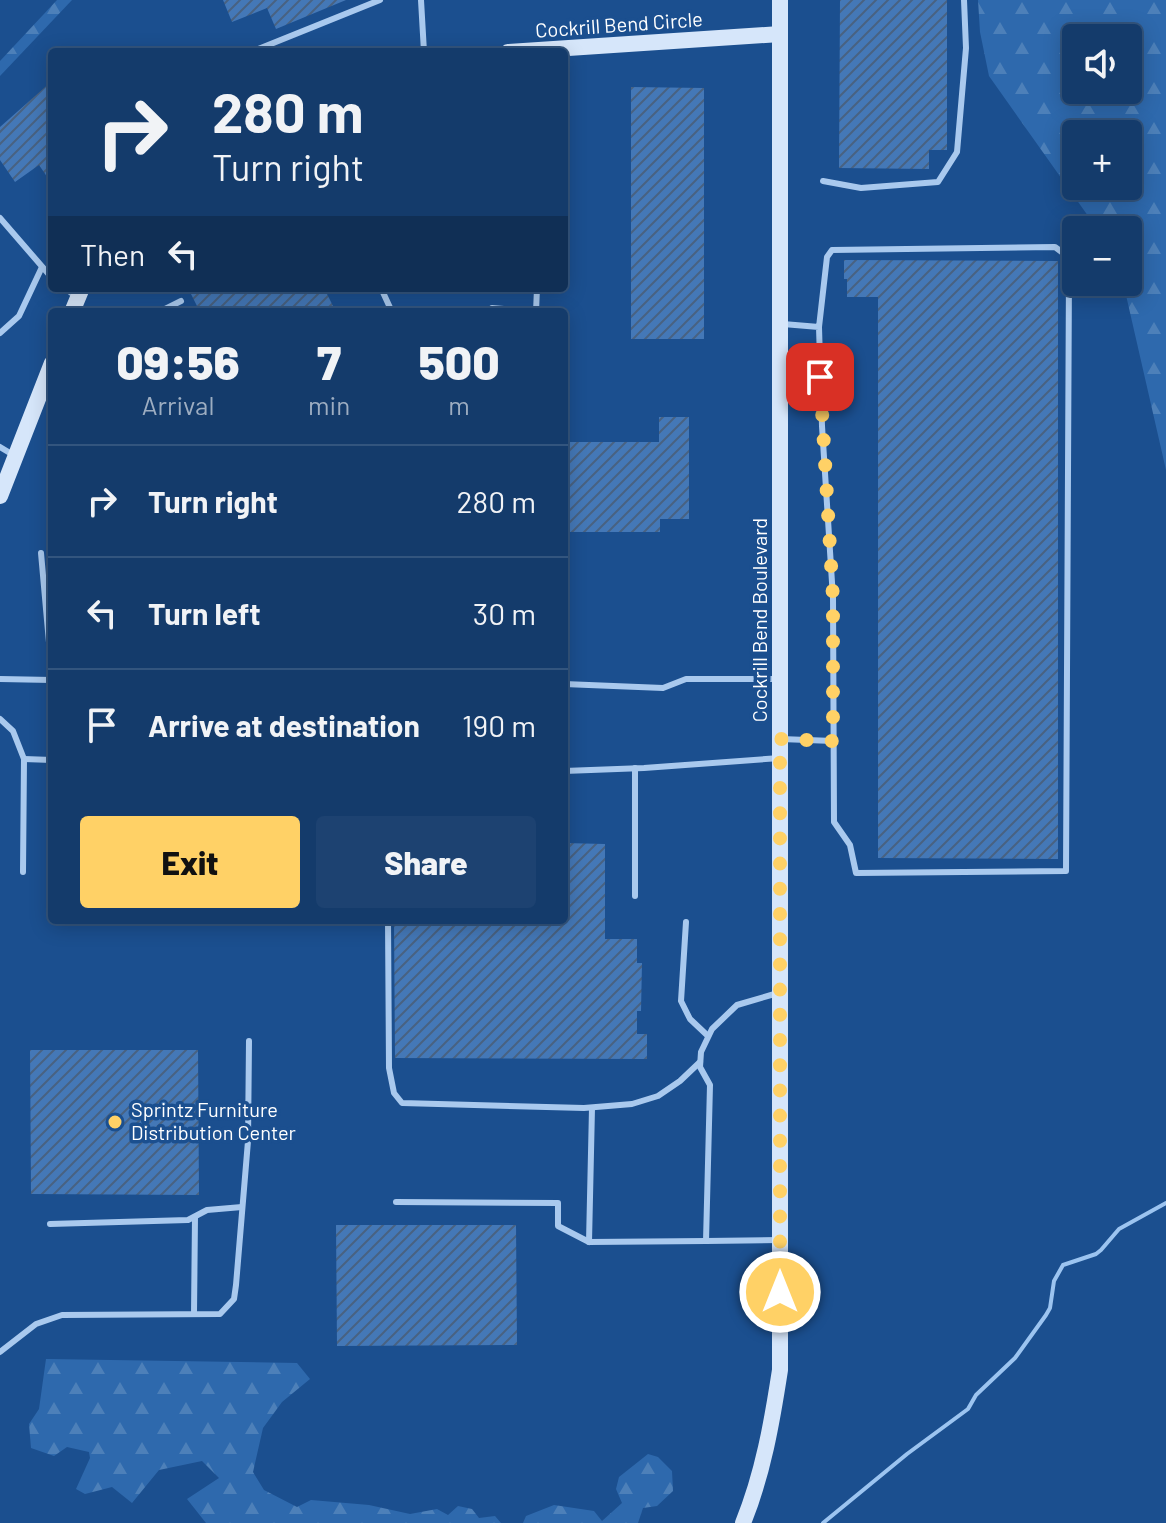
<!DOCTYPE html>
<meta charset="utf-8">
<style>
:root{--surface:#143b6b;--page:#1d4271;--text:#f1f3f6;--muted:#9dadc1;--line:#33557e;--accent:#ffd166}
body{margin:0;font-family:Barlow,sans-serif;background:var(--page);color:var(--text);height:100vh;display:flex;flex-direction:column;font-size:30px;white-space:nowrap}
*{box-sizing:border-box;margin:0}
p{font-size:26px;color:var(--muted)}
.icon{flex:none;width:44px;height:44px;fill:none;stroke:currentColor;stroke-width:2;stroke-linecap:round;stroke-linejoin:round}
.map{position:relative;flex:1;overflow:hidden}
.panel{position:absolute;left:48px;top:308px;width:520px;height:616px;display:flex;flex-direction:column;background:var(--surface);border-radius:8px;box-shadow:0 4px 20px #0003,0 0 0 2px var(--line)}
.panel>*{flex:none}
.hud{position:absolute;left:48px;top:48px;width:520px;height:244px;border-radius:8px;box-shadow:0 4px 20px #0003,0 0 0 2px var(--line);background:#143b6b;color:var(--text);overflow:hidden}
.fabs{position:absolute;left:1062px;top:24px;display:grid;gap:16px}
.fabs a{display:grid;place-items:center;width:80px;height:80px;border-radius:8px;background:var(--surface);box-shadow:0 4px 20px #0003,0 0 0 2px var(--line);font-size:40px}
.pin{position:absolute;display:grid;place-items:center;width:68px;height:68px;color:#fff;margin:-34px;border-radius:16px;box-shadow:0 4px 12px #0006}
.me{position:absolute;width:88px;margin:-44px;rotate:0deg;stroke-linejoin:round;filter:drop-shadow(0 0 6px #0008)}
.turn{display:flex;align-items:center;gap:28px;height:168px;padding:0 32px;font-size:36px}
.turn .icon{width:104px;height:104px;stroke-width:2.5}
.turn b{display:block;font-size:56px;line-height:68px}
.then{display:flex;align-items:center;height:76px;padding:0 32px;background:#0003;gap:16px;font-size:30px}
.eta{display:flex;justify-content:space-evenly;align-items:center;height:136px;text-align:center}
.eta b{font-size:48px;font-weight:800;line-height:56px}
.primary-button{display:flex;gap:16px;margin-top:auto;padding:16px 32px}
.primary-button a{flex:1;height:92px;border-radius:8px;background:var(--accent);color:#111;font-size:32px;font-weight:800;line-height:92px;text-align:center}
.primary-button a+a{background:var(--page);color:var(--text)}
ul{padding:0;list-style:none}
li{display:flex;align-items:center;gap:24px;height:112px;padding:0 32px;border-top:2px solid var(--line)}
li div{flex:1}
li b{display:block;font-size:30px}
li em{font-style:normal}
.map>svg:first-child{display:block}
</style>
<div class="map">
<svg width="1166" height="1523" viewBox="0 0 1166 1523">
<defs>
<pattern id="forest-firs" width="22" height="20" patternUnits="userSpaceOnUse" patternTransform="scale(2)"><rect width="22" height="20" fill="#2e69ad"/><path d="M5 1l3.5 6h-7zM16 11l3.5 6h-7z" fill="#4d80b9"/></pattern>
<pattern id="building-hatch" width="6" height="6" patternUnits="userSpaceOnUse" patternTransform="scale(2)"><rect width="6" height="6" fill="#4478b7"/><path d="M-1 1l2-2M0 6l6-6M5 7l2-2" fill="none" stroke="#486282"/></pattern>
</defs>
<rect width="100%" height="100%" fill="#1b4f8f"/>
<g fill="url(#forest-firs)" fill-rule="evenodd">
<path d="M57 0H72L0 76V61Z"/>
<path d="M978 0H1166V470L1123 282H1128V230H1098L989 76 980 32ZM1076 38H1128V90H1076ZM1076 134H1128V186H1076Z"/>
<path d="M46 1359 297 1363 310 1379 282 1402 263 1428 253 1472 264 1490 297 1507 311 1500 369 1505 410 1514 437 1509 448 1515 458 1506 472 1509 479 1518 495 1516 501 1523H206L187 1499 219 1478 202 1461 159 1470 132 1503 112 1487 85 1494 76 1489 90 1458 89 1452 67 1447 54 1456 31 1448 29 1424 39 1409Z"/>
<path d="M648 1454 658 1457 672 1471 673 1491 657 1506 643 1508 638 1523H523L526 1516 554 1505 594 1511 602 1521 622 1503 616 1489 619 1477Z"/>
</g>
<g fill="none" stroke-linecap="round" stroke-linejoin="round">
<path stroke="#9cc4f0" stroke-width="4" d="M823 1523 907 1454 968 1409 976 1395 1015 1358 1046 1315 1050 1308 1054 1281 1063 1265 1096 1254 1101 1250 1119 1229 1166 1203"/>
</g>
<g fill="url(#building-hatch)">
<path d="M223 0H346L276 29 267 8 232 22Z"/>
<path d="M840 0H947V150H929V169L839 168Z"/>
<path d="M52 81V184L39 165 15 182 0 160V127Z"/>
<path d="M631 87 704 88V339H631Z"/>
<path d="M844 260 1058 261V859L878 858V297H847V279H844Z"/>
<path d="M188 288H324L336 312H200Z"/>
<path d="M659 417H689V519H660V532H564V442H659Z"/>
<path d="M564 843 605 844V939H637V963H642L641 1011H637V1034H647V1059L395 1058 394 920H564Z"/>
<path d="M30 1050H198L199 1195 31 1194Z"/>
<path d="M336 1225H516L517 1345 337 1346Z"/>
</g>
<g fill="none" stroke-linecap="round" stroke-linejoin="round">
<g stroke="#a9c9ee" stroke-width="6">
<path d="M421 0 424 52"/>
<path d="M251 52 380 0"/>
<path d="M823 181 861 188 938 182 957 152 966 48 964 0"/>
<path d="M0 218 52 278"/>
<path d="M65 288 75 296"/>
<path d="M381 288 392 312"/>
<path d="M492 308 536 312"/>
<path d="M159 312 181 301"/>
<path d="M536 312 537 288"/>
<path d="M783 324 819 327 827 257 832 250 1055 247 1063 253 1069 271 1066 871 856 873 850 845 834 822 833 598 822 426 819 327"/>
<path d="M0 333 19 316 42 267"/>
<path d="M0 447 15 456"/>
<path d="M41 553 52 676"/>
<path d="M0 679 52 680"/>
<path d="M564 684 663 688 686 679H780"/>
<path d="M0 719 13 731 24 759 23 872"/>
<path d="M781 739 833 741"/>
<path d="M24 759 52 760"/>
<path d="M564 771 644 768 780 758"/>
<path d="M635 896V768"/>
<path d="M388 920 389 1068 394 1093 402 1103 584 1108 632 1104 658 1096 680 1081 700 1062"/>
<path d="M686 922 681 1001 690 1019 708 1036"/>
<path d="M778 993 737 1005 712 1029 701 1052 700 1067 710 1085 706 1241 780 1240"/>
<path d="M592 1108 589 1242 706 1241"/>
<path d="M396 1202 558 1203V1226L589 1242"/>
<path d="M50 1224 188 1220 207 1210 242 1207"/>
<path d="M194 1314 195 1217"/>
<path d="M0 1352 36 1324 62 1315 220 1314 234 1299 236 1285 248 1141 249 1041"/>
</g>
<g stroke="#d6e6fa" stroke-width="16">
<path d="M508 52 780 34"/>
<path d="M72 312 82 288"/>
<path d="M0 496 52 363"/>
<path d="M743 1523C763 1474 772 1422 780 1370V0"/>
</g>
</g>
<g fill="none" stroke-linecap="round" stroke-linejoin="round">
<path stroke="#ffd166" stroke-width="14" stroke-dasharray="0 25.2" d="M780 1292V739L833 741V598L820 377"/>
</g>
<circle fill="#ffd166" stroke="#1b4f8f" stroke-width="3" cx="115" cy="1122" r="8"/>
<g text-anchor="middle" stroke-width="7" stroke-linejoin="round" paint-order="stroke">
<g font-size="20" fill="#fff" stroke="#1b4f8f">
<text transform="translate(619 25) rotate(-4)" y="7">Cockrill Bend Circle</text>
<text transform="translate(760 620) rotate(-90)" y="7">Cockrill Bend Boulevard</text>
</g>
<g font-size="20" fill="#fff" stroke="#1b4f8f" text-anchor="start">
<text x="131" y="1117">Sprintz Furniture<tspan x="131" dy="23">Distribution Center</tspan></text>
</g>
</g>
</svg>
<div class="fabs">
<a><svg class="icon" aria-label="sound" viewBox="0 0 24 24"><path d="M4 9h4l5-4v14l-5-4H4zM17 9q2 3 0 6"/></svg></a>
<a>+</a>
<a>−</a>
</div>
<div class="pin" style="left:820px;top:377px;background:#d93025"><svg class="icon" aria-label="arrive" viewBox="0 0 24 24"><path d="M6 21V4h12l-3 4 3 4H6"/></svg></div>
<svg class="me" style="left:780px;top:1292px" viewBox="-20 -20 40 40"><circle r="17" fill="#ffd166" stroke="#fff" stroke-width="3"/><path d="M0-11L8 9 0 5-8 9z" fill="#fff"/></svg>
<div class="hud">
<div class="turn"><svg class="icon" aria-label="right" viewBox="0 0 24 24"><path d="M7 20v-9h11M14 6l5 5-5 5"/></svg><div><b>280 m</b>Turn right</div></div>
<div class="then">Then<svg class="icon" aria-label="left" viewBox="0 0 24 24"><path d="M17 20v-9H6M10 6l-5 5 5 5"/></svg></div>
</div>
<section class="panel">
<div class="eta">
<div><b>09:56</b><p>Arrival</p></div>
<div><b>7</b><p>min</p></div>
<div><b>500</b><p>m</p></div>
</div>
<ul>
<li><svg class="icon" aria-label="right" viewBox="0 0 24 24"><path d="M7 20v-9h11M14 6l5 5-5 5"/></svg><div><b>Turn right</b></div><em>280 m</em></li>
<li><svg class="icon" aria-label="left" viewBox="0 0 24 24"><path d="M17 20v-9H6M10 6l-5 5 5 5"/></svg><div><b>Turn left</b></div><em>30 m</em></li>
<li><svg class="icon" aria-label="arrive" viewBox="0 0 24 24"><path d="M6 21V4h12l-3 4 3 4H6"/></svg><div><b>Arrive at destination</b></div><em>190 m</em></li>
</ul>
<div class="primary-button"><a>Exit</a><a>Share</a></div>
</section>
</div>
